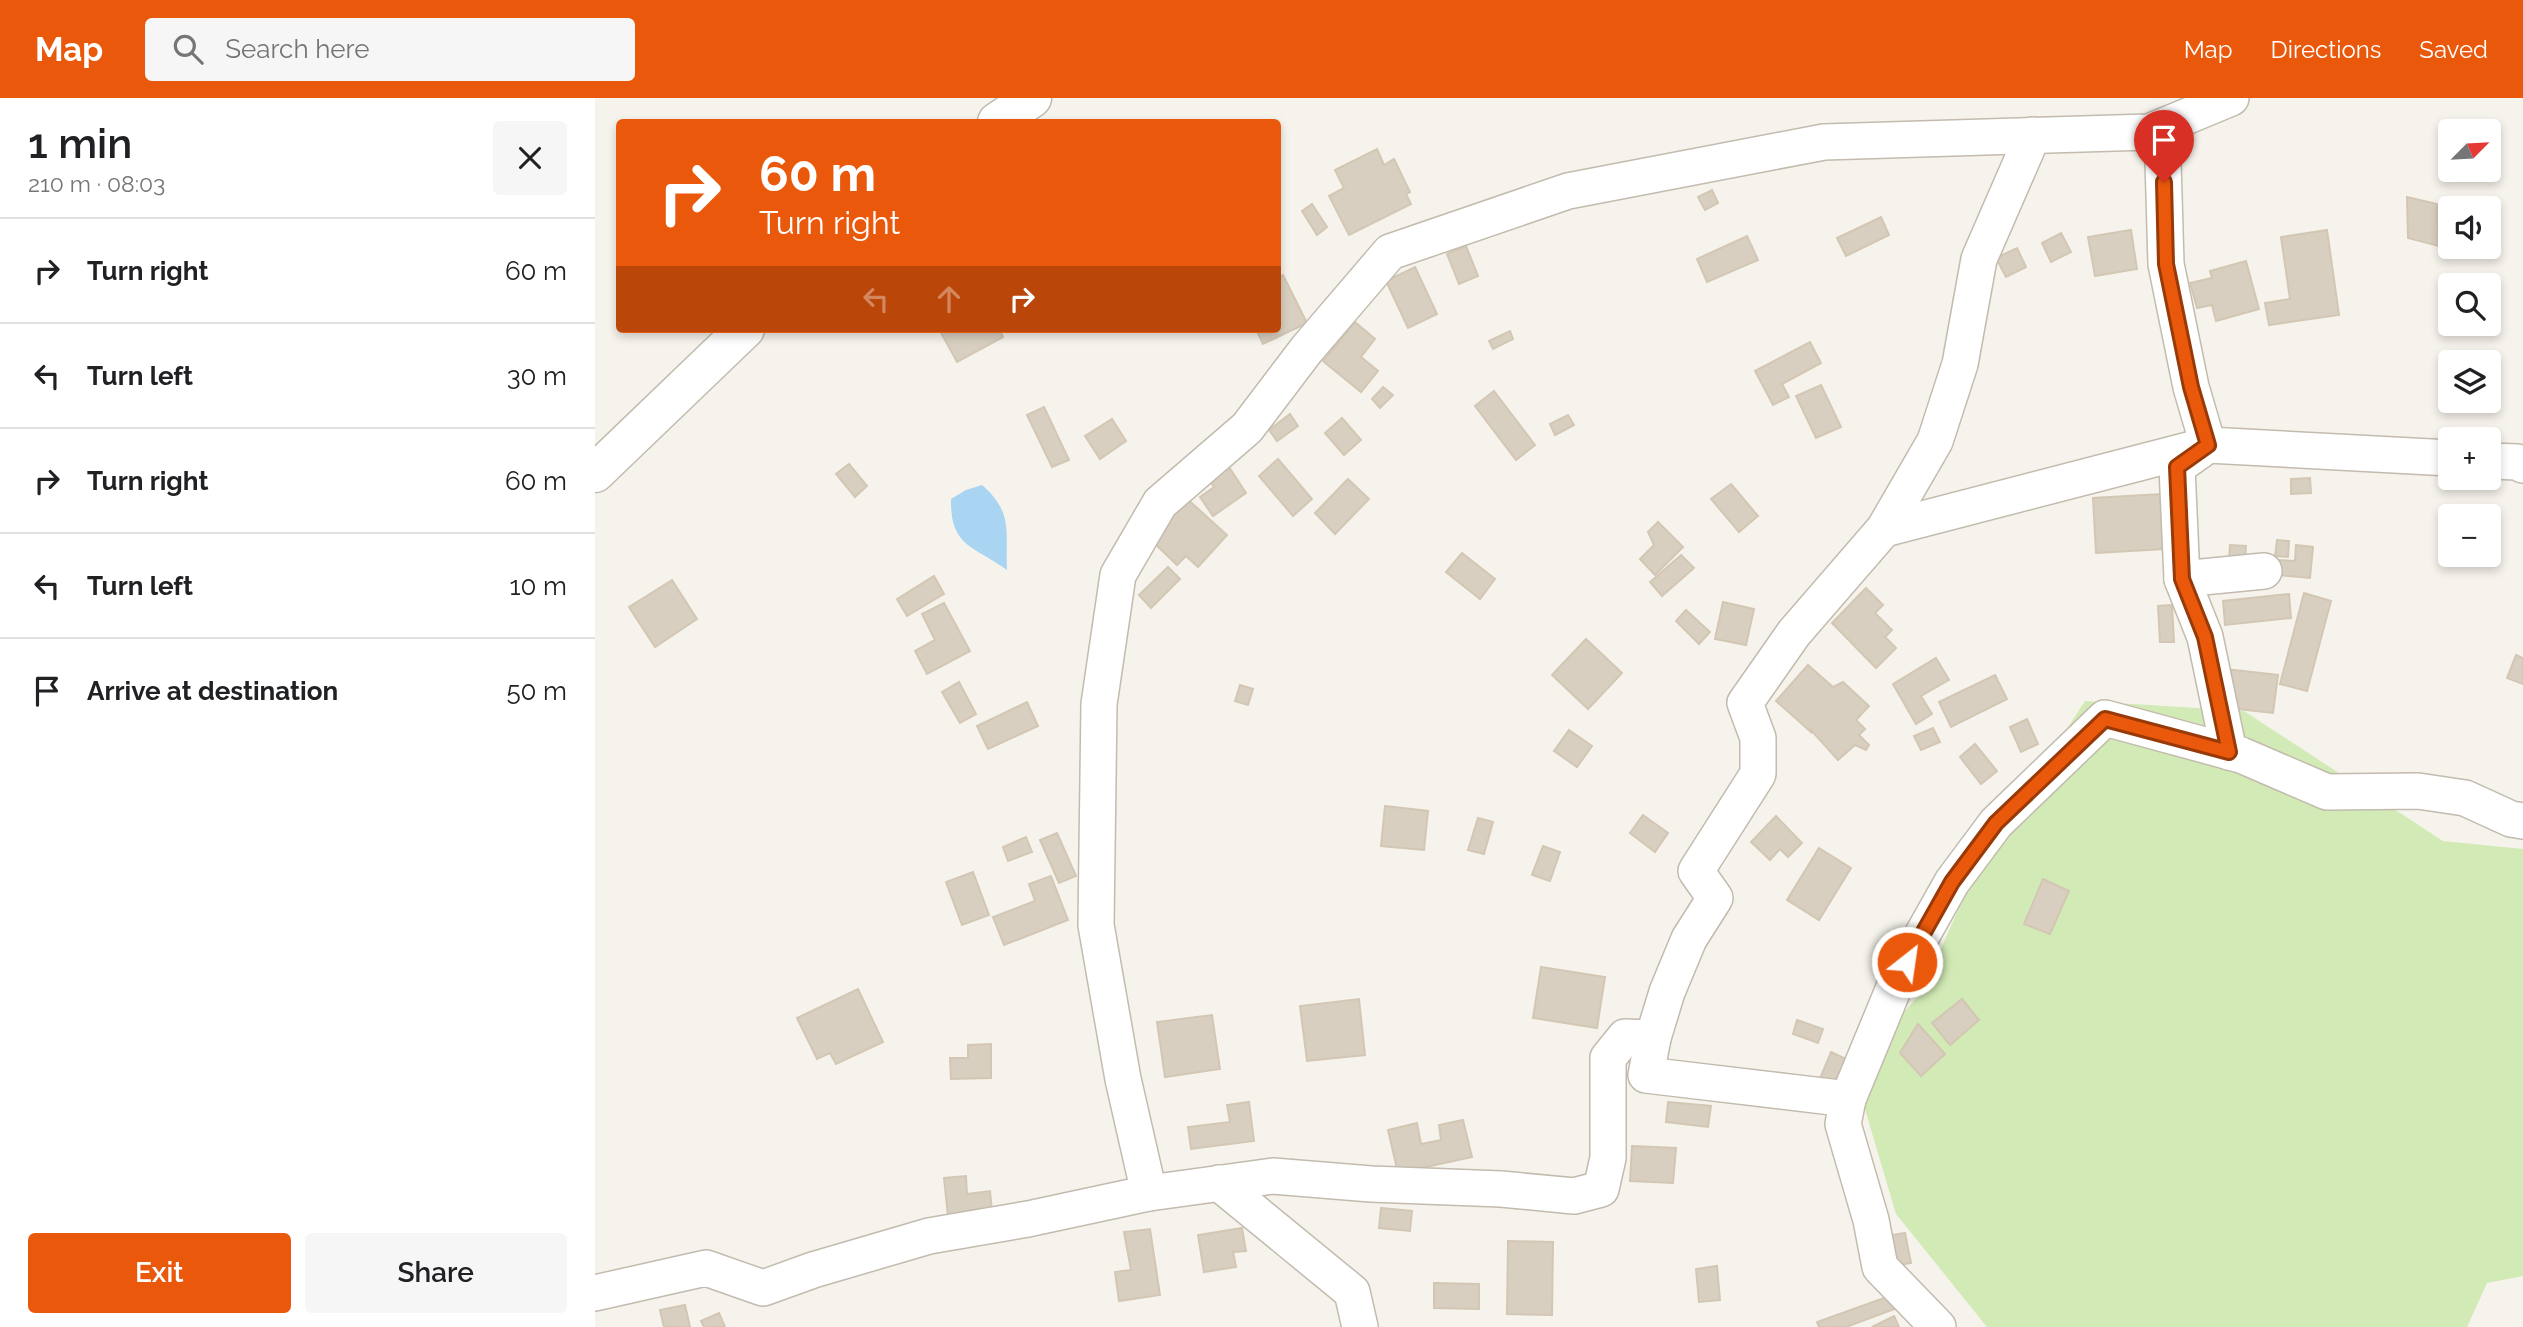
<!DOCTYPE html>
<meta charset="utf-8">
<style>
:root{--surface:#fff;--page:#f6f6f6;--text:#202124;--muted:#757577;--line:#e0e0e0;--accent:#ea580c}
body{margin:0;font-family:Raleway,sans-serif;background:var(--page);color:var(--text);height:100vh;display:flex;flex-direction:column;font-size:26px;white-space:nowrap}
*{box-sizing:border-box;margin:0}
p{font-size:23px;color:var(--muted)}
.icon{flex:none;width:38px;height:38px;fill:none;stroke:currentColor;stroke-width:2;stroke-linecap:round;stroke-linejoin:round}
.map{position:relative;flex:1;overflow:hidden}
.side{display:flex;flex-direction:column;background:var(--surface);width:595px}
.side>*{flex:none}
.guide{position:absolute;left:21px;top:21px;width:665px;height:214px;border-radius:7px;box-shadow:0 4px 10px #0003;background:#ea580c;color:#fff;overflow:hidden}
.needle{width:46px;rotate:66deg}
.fabs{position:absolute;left:1843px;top:21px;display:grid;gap:14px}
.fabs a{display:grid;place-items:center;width:63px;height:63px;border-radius:7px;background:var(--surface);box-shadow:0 4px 10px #0003;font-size:35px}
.pin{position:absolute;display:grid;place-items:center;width:60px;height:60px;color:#fff;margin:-72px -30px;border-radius:50% 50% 50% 0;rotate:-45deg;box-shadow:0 0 7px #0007}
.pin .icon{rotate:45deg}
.me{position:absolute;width:77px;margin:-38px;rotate:30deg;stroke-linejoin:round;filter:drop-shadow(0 0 5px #0008)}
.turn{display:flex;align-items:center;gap:24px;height:147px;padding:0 28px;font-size:32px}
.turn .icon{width:91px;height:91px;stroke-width:2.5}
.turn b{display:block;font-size:49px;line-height:60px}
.lanes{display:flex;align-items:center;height:66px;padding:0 28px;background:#0003;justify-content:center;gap:35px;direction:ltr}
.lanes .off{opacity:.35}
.round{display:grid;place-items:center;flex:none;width:74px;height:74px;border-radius:7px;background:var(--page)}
.headline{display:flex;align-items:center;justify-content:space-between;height:119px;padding:0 28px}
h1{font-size:42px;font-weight:600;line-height:52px}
.primary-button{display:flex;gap:14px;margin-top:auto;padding:14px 28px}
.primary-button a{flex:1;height:80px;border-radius:7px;background:var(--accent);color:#fff;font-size:28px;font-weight:600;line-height:80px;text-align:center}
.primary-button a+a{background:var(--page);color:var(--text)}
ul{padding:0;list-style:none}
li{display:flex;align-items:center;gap:21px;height:105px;padding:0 28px;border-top:2px solid var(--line)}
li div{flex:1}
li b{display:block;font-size:26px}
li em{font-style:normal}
header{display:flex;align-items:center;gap:42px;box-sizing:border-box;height:98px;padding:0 35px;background:var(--accent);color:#fff}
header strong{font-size:33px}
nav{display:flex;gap:38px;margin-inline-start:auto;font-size:24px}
.search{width:490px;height:63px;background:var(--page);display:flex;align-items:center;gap:18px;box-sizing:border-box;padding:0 24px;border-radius:7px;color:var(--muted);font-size:26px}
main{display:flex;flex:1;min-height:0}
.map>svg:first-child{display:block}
</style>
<header>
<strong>Map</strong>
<div class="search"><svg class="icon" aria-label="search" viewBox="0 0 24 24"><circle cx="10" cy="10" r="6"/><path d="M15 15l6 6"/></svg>Search here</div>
<nav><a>Map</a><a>Directions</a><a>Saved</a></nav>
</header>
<main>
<section class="side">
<div class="headline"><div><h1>1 min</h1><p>210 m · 08:03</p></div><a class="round"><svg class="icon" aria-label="close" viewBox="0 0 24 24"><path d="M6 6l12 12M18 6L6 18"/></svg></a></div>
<ul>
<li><svg class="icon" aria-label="right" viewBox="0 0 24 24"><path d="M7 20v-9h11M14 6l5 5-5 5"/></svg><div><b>Turn right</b></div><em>60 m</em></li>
<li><svg class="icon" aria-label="left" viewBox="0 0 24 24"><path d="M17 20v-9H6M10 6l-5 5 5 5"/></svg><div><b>Turn left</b></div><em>30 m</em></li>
<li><svg class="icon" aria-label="right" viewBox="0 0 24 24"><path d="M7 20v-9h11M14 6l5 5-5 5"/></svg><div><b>Turn right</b></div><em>60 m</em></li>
<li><svg class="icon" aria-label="left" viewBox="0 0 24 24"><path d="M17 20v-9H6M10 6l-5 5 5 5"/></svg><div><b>Turn left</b></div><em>10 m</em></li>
<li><svg class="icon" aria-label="arrive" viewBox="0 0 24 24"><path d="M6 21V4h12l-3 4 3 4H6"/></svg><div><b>Arrive at destination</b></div><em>50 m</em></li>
</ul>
<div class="primary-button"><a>Exit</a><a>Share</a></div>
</section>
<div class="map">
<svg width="1928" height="1229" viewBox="0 0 1928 1229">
<rect width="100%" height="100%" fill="#f6f3ec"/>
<path fill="#d2eab5" d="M1490 603 1649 613 1848 743 1928 751V1178L1892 1185 1872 1229H1392L1301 1116 1258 971 1327 894 1382 769Z"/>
<path fill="#a9d4f2" d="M387 387C419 415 410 433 412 472 379 448 355 449 356 401L371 392Z"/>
<g fill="#d8cfc1" stroke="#d3c7b4" stroke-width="2">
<path d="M782 51 789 67 799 61 815 94 811 96 816 106 754 137 734 98 749 90 740 72Z"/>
<path d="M1117 92 1123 105 1110 112 1103 99Z"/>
<path d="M1812 99 1842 106 1844 148 1813 140Z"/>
<path d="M717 106 732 129 722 137 707 113Z"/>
<path d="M1286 119 1294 137 1251 158 1242 140Z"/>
<path d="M1536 132 1542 171 1500 178 1493 139Z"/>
<path d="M1732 132 1744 217 1674 227 1670 205 1695 201 1686 139Z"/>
<path d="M1466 135 1476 154 1456 164 1447 145Z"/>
<path d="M1152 138 1163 162 1112 184 1102 161Z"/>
<path d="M871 148 883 178 864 186 852 156Z"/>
<path d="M1422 150 1431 169 1411 179 1401 160Z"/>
<path d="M1651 163 1664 211 1621 223 1617 207 1602 210 1595 185 1617 180 1615 173Z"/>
<path d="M820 169 842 216 813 230 791 183Z"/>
<path d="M688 177 712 225 668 246 661 231H682V180Z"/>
<path d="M760 224 780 241 766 259 783 273 766 294 728 263Z"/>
<path d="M344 231H404L408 239 362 264Z"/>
<path d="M915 233 918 241 898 251 894 243Z"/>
<path d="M1215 244 1226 265 1187 286 1194 299 1178 307 1160 273Z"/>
<path d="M1226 287 1246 329 1221 340 1201 298Z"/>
<path d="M788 289 798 297 785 310 777 301Z"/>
<path d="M899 293 940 347 921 362 880 308Z"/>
<path d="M449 309 474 362 457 369 432 317Z"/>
<path d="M695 316 703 328 682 343 674 332Z"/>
<path d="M973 317 979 327 960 337 955 326Z"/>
<path d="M747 320 766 342 749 357 730 335Z"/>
<path d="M517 321 531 343 505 361 490 338Z"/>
<path d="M683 361 717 401 698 418 664 378Z"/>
<path d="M630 363 651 395 618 418 605 399 619 389 611 377Z"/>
<path d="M254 366 272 388 260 399 241 376Z"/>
<path d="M1715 380 1716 395 1696 396V381Z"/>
<path d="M753 381 774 401 740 436 720 415Z"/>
<path d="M1136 386 1163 418 1144 434 1116 401Z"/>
<path d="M1567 396 1570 451 1501 455 1498 400Z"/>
<path d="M590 399 632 437 603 469 591 458 582 467 553 439Z"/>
<path d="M1063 424 1088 449 1060 477 1045 461 1059 447 1053 434Z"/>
<path d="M1682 442 1694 443 1693 459 1680 458Z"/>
<path d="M1635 447 1651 448 1650 462H1634Z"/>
<path d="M1701 447 1718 449 1715 480 1683 477 1684 462 1700 463Z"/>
<path d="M867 455 900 481 885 501 851 474Z"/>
<path d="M1086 457 1099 470 1067 498 1055 484Z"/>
<path d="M573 469 585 481 556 510 544 497Z"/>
<path d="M339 478 349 496 312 518 302 501Z"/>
<path d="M77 482 102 521 60 549 34 509Z"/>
<path d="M1271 490 1288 507 1280 515 1297 532 1290 539 1301 550 1281 570 1237 525Z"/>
<path d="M1709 495 1736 503 1712 593 1685 586Z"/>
<path d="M1694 496 1696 520 1630 527 1628 503Z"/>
<path d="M1128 504 1159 511 1151 547 1120 541Z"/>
<path d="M349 505 375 553 332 576 320 553 340 542 327 516Z"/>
<path d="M1577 507 1579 544H1565L1563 508Z"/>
<path d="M1091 512 1115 534 1104 546 1081 523Z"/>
<path d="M991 541 1027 575 993 611 957 577Z"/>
<path d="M1921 557 1928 560V586L1912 580Z"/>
<path d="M1341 560 1354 582 1326 598 1337 616 1321 626 1298 586Z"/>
<path d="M1213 567 1238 589 1248 584 1274 608 1261 622 1270 631 1264 637 1274 647 1271 652 1260 647 1243 662 1216 632V634L1181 603Z"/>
<path d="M1630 571 1683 577 1678 615 1625 609Z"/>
<path d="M1400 577 1412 601 1356 629 1344 604Z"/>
<path d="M364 584 381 616 365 625 347 594Z"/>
<path d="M645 587 658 591 653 607 640 603Z"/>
<path d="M432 604 443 628 393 651 382 628Z"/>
<path d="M1432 621 1443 646 1426 654 1415 629Z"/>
<path d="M1338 630 1345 644 1326 652 1319 638Z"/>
<path d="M974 632 997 648 982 669 959 653Z"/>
<path d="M1380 646 1402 673 1386 686 1365 659Z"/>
<path d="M790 708 833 713 829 752 786 748Z"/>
<path d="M1048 717 1073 735 1060 754 1035 735Z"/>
<path d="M1181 718 1207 745 1193 759 1185 751 1175 762 1156 744Z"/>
<path d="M883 720 898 724 889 756 873 752Z"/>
<path d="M462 735 481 778 464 785 445 742Z"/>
<path d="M431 739 437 754 413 763 408 749Z"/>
<path d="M948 748 965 754 955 783 937 777Z"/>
<path d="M1224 750 1256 770 1224 822 1192 802Z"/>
<path d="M378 774 394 817 367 827 351 784Z"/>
<path d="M456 778 473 822 409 847 398 819 440 803 434 786Z"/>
<path d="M1448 781 1474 793 1455 836 1429 826Z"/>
<path d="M946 869 1010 879 1002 930 938 920Z"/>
<path d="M263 891 288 944 241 966 235 955 222 961 202 920Z"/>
<path d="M764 901 770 957 712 963 705 908Z"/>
<path d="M1367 901 1384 922 1355 947 1337 925Z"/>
<path d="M617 917 625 971 570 979 562 924Z"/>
<path d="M1202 922 1228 931 1223 945 1198 936Z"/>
<path d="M1323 926 1350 956 1326 978 1305 955Z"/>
<path d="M396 946V980L356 981 355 960H373V947Z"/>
<path d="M1236 954 1251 961 1239 990 1224 983Z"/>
<path d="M654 1004 659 1043 596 1051 593 1029 635 1024 632 1007Z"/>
<path d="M1073 1004 1116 1008 1113 1029 1071 1024Z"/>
<path d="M868 1022 877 1059 803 1075 793 1032 822 1025 826 1046 846 1042 844 1027Z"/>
<path d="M1037 1048 1081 1050 1078 1085 1035 1083Z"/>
<path d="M371 1078 372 1096 395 1093 398 1123 354 1128 349 1080Z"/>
<path d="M786 1110 817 1113 815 1133 784 1130Z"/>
<path d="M647 1130 651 1153 638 1154 641 1169 609 1174 603 1137Z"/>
<path d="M555 1131 565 1197 524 1203 520 1174 536 1172 529 1134Z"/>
<path d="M1310 1135 1316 1165 1297 1168 1292 1138Z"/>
<path d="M913 1143 958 1144 957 1217 912 1216Z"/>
<path d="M1122 1168 1125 1202 1104 1204 1101 1171Z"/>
<path d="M839 1185 884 1186V1211L839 1210Z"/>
<path d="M1300 1196 1305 1209 1251 1229H1224L1222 1224Z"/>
<path d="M90 1207 95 1229H69L65 1212Z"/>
<path d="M124 1215 130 1229H109L106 1223Z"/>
<path d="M1299 1218 1304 1229H1277Z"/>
</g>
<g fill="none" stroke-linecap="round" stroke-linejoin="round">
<defs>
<g id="minor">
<path d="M1567 29 1571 166 1596 289 1613 347 1582 369 1587 481 1669 473"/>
<path d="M1894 363 1922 364 1928 367"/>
<path d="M1289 431 1613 347 1855 360"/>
<path d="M1587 481 1610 539 1634 654"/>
<path d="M1058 940 1051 977 1253 1001 1248 1026 1276 1122 1285 1169 1343 1229"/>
<path d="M1253 1001 1303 880 1357 784 1401 725 1510 620 1646 657 1732 694 1823 693 1870 700 1916 721 1928 723"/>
<path d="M624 1085 757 1194 765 1229"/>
<path d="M554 1095 528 981 501 827 504 606 523 477 565 405 652 330 712 251 795 154 973 93 1229 44 1554 34 1636 0"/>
<path d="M0 1195 111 1170 168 1190 218 1172 334 1138 433 1121 554 1095 678 1078 776 1086 906 1091 979 1098 1006 1091 1013 1060V960L1030 939 1058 940 1072 894 1094 841 1120 800 1101 773 1163 676V640L1150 605 1199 535 1289 431 1340 343 1365 266 1384 161 1438 37"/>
</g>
<g id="tertiary">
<path d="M402 24 437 0"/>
<path d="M0 375 150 231"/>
</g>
</defs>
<use href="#minor" stroke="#c2bbae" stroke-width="38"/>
<use href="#tertiary" stroke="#c2bbae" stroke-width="41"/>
<use href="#minor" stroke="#fff" stroke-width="35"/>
<use href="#tertiary" stroke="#fff" stroke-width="38"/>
</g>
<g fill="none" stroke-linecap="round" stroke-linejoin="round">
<defs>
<path id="route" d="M1312 864 1357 784 1401 725 1510 621 1634 654 1610 539 1587 481 1582 369 1613 347 1596 289 1571 166 1569 84"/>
</defs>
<use href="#route" stroke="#983908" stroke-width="18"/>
<use href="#route" stroke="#ea580c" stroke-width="12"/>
</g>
</svg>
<div class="fabs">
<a><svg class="needle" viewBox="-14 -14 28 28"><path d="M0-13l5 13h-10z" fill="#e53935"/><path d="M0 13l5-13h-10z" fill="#757577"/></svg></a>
<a><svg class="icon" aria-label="sound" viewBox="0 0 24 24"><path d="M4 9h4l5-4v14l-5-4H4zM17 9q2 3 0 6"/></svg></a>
<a><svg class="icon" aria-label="search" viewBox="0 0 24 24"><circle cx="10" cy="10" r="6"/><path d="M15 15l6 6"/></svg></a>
<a><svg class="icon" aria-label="layers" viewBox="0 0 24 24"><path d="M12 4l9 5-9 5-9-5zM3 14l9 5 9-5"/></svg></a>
<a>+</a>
<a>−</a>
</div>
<div class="pin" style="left:1569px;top:84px;background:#d93025"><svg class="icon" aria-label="arrive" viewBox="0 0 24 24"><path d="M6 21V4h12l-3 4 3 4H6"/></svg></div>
<svg class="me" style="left:1312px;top:864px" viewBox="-20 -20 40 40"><circle r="17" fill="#ea580c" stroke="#fff" stroke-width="3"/><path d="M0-11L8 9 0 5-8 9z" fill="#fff"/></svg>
<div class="guide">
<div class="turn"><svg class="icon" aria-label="right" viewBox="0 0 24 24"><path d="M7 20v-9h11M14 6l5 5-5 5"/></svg><div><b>60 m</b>Turn right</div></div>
<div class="lanes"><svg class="icon off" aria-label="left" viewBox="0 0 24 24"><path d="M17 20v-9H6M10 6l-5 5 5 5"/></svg><svg class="icon off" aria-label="ahead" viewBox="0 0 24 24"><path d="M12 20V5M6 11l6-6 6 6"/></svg><svg class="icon" aria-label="right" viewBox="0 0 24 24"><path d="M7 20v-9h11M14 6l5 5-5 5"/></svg></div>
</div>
</div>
</main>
